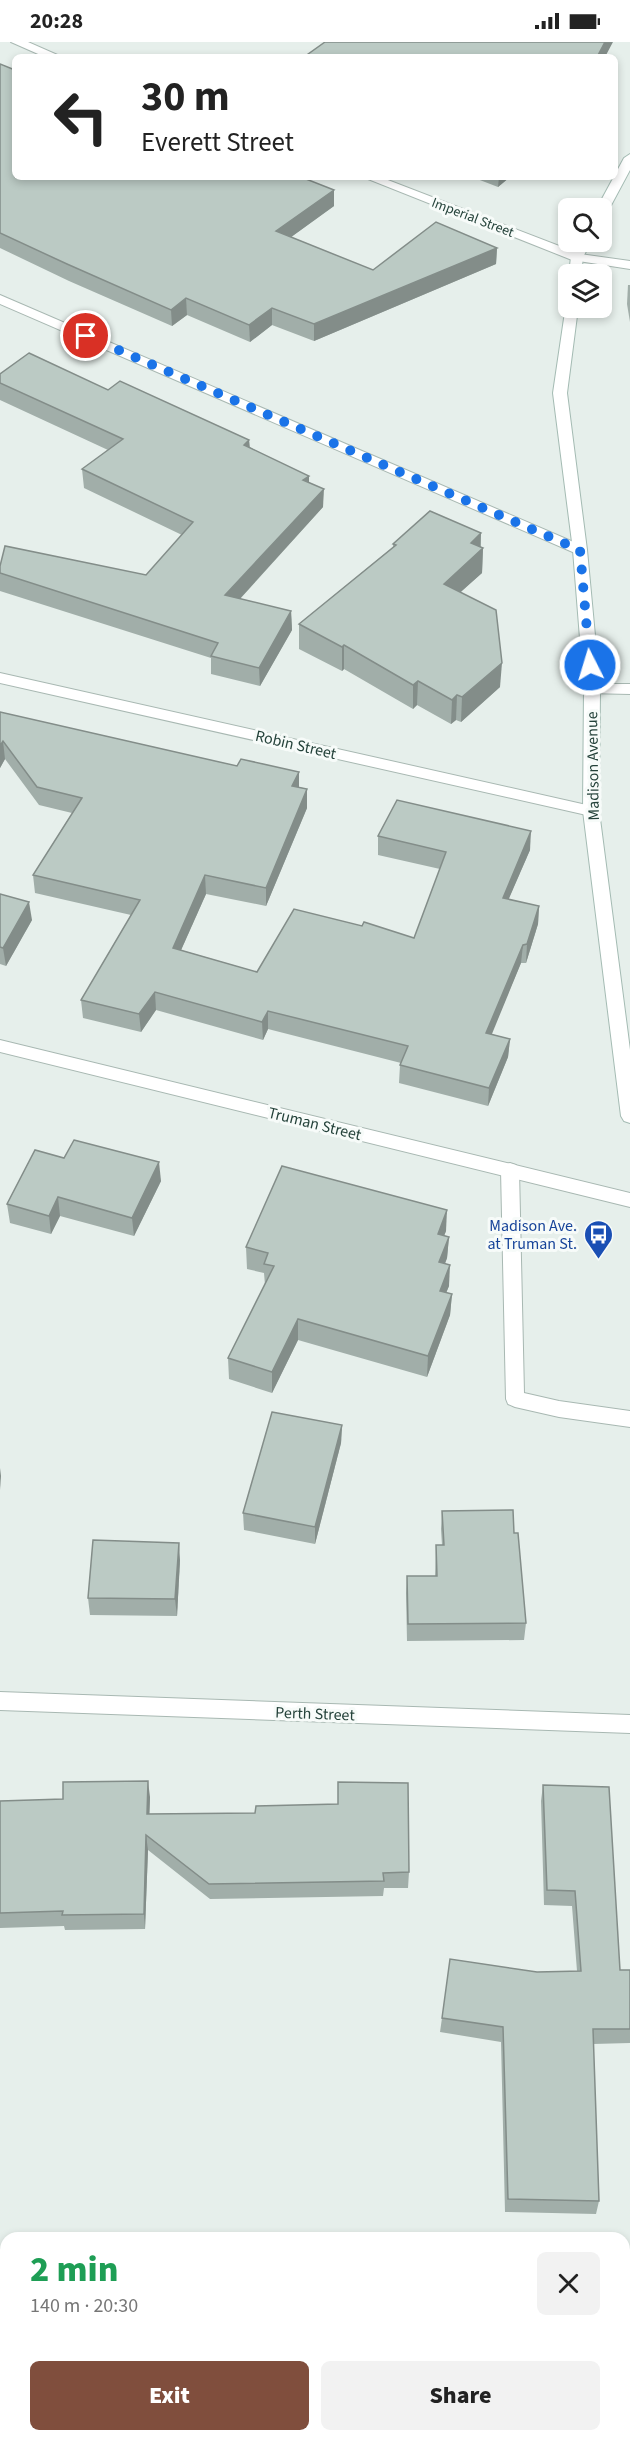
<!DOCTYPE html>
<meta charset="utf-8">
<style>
:root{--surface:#fff;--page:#f2f2f2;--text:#222;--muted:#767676;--accent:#804e3d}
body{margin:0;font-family:"Source Sans 3",sans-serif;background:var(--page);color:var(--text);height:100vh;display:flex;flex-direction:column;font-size:22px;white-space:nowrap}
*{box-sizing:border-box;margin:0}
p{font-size:20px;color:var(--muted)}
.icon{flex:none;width:33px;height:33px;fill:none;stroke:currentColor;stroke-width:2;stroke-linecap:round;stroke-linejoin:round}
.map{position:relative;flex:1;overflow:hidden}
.panel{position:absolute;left:0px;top:2190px;width:630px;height:210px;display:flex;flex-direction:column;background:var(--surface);border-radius:18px 18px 0 0;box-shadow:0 3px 9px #0003}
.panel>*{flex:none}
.banner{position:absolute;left:12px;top:12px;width:606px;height:126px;border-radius:9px;box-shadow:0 3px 9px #0003;background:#fff;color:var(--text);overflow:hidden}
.tools{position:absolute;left:558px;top:156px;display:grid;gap:12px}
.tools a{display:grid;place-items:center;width:54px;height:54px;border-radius:9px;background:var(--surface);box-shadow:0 3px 9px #0003;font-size:30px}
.pin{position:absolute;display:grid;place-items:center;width:51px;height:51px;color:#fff;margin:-26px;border:3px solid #fff;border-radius:50%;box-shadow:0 2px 6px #0007}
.me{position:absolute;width:66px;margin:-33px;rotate:355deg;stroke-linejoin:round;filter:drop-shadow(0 0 4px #0008)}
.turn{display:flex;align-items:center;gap:21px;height:126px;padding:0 30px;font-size:27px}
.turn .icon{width:78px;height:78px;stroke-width:2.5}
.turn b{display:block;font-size:42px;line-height:51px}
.round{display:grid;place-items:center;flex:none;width:63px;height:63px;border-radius:9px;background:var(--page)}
.head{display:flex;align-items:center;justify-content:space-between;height:102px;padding:0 30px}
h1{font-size:36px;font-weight:800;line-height:45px;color:#1e9e55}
.action{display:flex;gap:12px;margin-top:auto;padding:12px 30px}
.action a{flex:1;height:69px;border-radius:9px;background:var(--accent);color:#fff;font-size:24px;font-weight:800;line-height:69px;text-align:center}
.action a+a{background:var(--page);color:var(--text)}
.status{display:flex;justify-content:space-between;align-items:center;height:42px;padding:0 30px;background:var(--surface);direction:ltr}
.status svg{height:16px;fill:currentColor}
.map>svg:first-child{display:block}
</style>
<div class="status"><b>20:28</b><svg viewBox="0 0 49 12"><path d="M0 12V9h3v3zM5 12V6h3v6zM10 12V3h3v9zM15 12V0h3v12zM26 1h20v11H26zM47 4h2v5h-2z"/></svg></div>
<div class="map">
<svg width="630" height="2400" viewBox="0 0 630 2400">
<rect width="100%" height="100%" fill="#e6efeb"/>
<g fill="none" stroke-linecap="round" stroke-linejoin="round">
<defs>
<path id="service" d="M510 1121 516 1123 519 1128 524 1351 559 1359 630 1369V1385L559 1375 515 1365 508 1362 506 1357 501 1128 504 1123Z"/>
<g id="minor">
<path d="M11 0H28L62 15H45Z"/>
<path d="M363 135H380L580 212 630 219V227L572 218Z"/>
<path d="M0 253 585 505 587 508 585 511H575L0 262Z"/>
<path d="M0 631 591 764 597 765 599 769 597 773 591 774 0 641Z"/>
<path d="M592 642H630V652L587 651 584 647Z"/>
<path d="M0 998 630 1151V1165L0 1010Z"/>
<path d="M0 1650 630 1673V1691L0 1668Z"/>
</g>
<g id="secondary">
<path d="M630 112V128L608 169 602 173V166H597L624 116Z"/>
<path d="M579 200H591L583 215 581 232H569L571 215Z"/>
<path d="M566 263 578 266 567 351 587 508 600 647 599 769 630 1008V1081L624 1079 621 1074 583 769 584 647 573 508 553 351Z"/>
</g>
</defs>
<use href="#service" stroke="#a8b8b2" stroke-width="2"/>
<use href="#minor" stroke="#a8b8b2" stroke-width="2"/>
<use href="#secondary" stroke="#a4bbb3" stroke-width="2"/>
<use href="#service" fill="#fff" fill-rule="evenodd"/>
<use href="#minor" fill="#fff" fill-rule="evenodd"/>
<use href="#secondary" fill="#fff" fill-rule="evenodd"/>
</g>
<g fill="#a1aea9">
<path d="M0 22 15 135 334 148V164L291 195 373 228 497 206 496 222 314 299 272 283 250 300 187 273 172 284 69 239 0 206Z"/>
<path d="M472 135H510L498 145Z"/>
<path d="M628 243H630V280L627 262Z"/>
<path d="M0 332 108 348 249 398 250 405 309 440 323 465 240 557 291 569 292 588 260 644 211 632V616L0 549V524L146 533 182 493 84 446 82 427 108 408 0 358Z"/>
<path d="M481 491V505L483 506 482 531 460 550 500 645 461 680 456 678 451 682 417 663 413 667 344 627 342 629 299 607V582L393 505V502Z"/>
<path d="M0 670 237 724 299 730V745L307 747V766L266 864 206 852 181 908 257 930 414 896 440 827 378 813V794L530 808 508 858 539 864 538 882 526 921H521L491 992 510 997 508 1015 488 1064 399 1041 400 1023 401 1021 268 987 263 998 156 968 141 990 83 976 81 958 131 873 35 851 33 833 72 771 39 763 5 717 0 726Z"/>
<path d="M0 852 32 878 6 924 0 922Z"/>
<path d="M64 1116 161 1139 134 1194 60 1174 51 1192 10 1181 7 1162Z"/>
<path d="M446 1189 444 1194 449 1195 447 1216 445 1222 449 1244 446 1251 452 1252 450 1273 427 1335 298 1298 272 1351 229 1337 228 1316 265 1243 264 1231 247 1227 246 1205Z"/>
<path d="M342 1383 341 1401 315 1502 244 1488 243 1471Z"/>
<path d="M442 1469 526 1581 524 1598 407 1599 406 1551 407 1534H435L436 1503H442L441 1487Z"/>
<path d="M180 1518 177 1574 90 1573 88 1556Z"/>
<path d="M543 1743 620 1928 630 1932V2001L593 2002 599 2159 596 2172 505 2170 501 2000 440 1990 442 1976 537 1930 577 1929 572 1864 544 1863 541 1759Z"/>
<path d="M150 1755 149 1772 409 1830 408 1846H384L383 1854 210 1857 148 1808 145 1887 65 1888 64 1884 0 1886V1759Z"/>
</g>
<g fill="#838d89">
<path d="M605 0H613L605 15H597Z"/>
<path d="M499 135H510L498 145Z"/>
<path d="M334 148V164L276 206V189Z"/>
<path d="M497 206 496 222 314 299V282Z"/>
<path d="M186 256 187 273 172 284 171 268Z"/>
<path d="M272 266V283L250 300 249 283Z"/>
<path d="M249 398 250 417 244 403Z"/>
<path d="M309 434V452L303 438Z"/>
<path d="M324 447 323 465 226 572 225 553Z"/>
<path d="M481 491 480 508 483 506 482 531 443 566 444 542 471 501Z"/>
<path d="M291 569 292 588 260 644 259 626Z"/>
<path d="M344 603V627L342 629V605Z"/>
<path d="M502 621 500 645 461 680 462 655Z"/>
<path d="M418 639 417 663 413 667V643Z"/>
<path d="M457 653 456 678 451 682 452 658Z"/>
<path d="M3 699 5 717 0 726V704Z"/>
<path d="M299 730V748L292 744Z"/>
<path d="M307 747V766L266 864V846Z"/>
<path d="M531 789 530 808 501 875 503 856Z"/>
<path d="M205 833 206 852 174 924 173 906Z"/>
<path d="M29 860 32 878 6 924 3 906Z"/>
<path d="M539 864 538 882 526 921 527 902Z"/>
<path d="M523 903 521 921 485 1009 486 991Z"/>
<path d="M155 950 156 968 141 990 139 972Z"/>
<path d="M268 969V987L263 998 262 980Z"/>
<path d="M510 997 508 1015 488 1064 489 1046Z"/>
<path d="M159 1120 161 1139 134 1194 132 1176Z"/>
<path d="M58 1155 60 1174 51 1192 49 1174Z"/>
<path d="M447 1168 446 1189 436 1213 438 1192Z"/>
<path d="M449 1195 447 1216 437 1241 439 1220Z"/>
<path d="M450 1223 449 1244 438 1270 440 1249Z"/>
<path d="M452 1252 450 1273 427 1335 428 1314Z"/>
<path d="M298 1277V1298L272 1351V1330Z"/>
<path d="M342 1383 341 1401 315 1502V1485Z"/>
<path d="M0 1426 1 1434 0 1448Z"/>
<path d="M179 1501 180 1518 177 1574 175 1557Z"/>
<path d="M148 1739 150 1755 149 1788 147 1772Z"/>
<path d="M146 1793 148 1808 145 1887 144 1872Z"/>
<rect x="60" y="2394" width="4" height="6"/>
<path d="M225 2394H228L227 2400H224Z"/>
</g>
<g fill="#bbcac4" stroke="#838d89" stroke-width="1.5">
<path d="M325 0H605L597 15H304Z"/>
<path d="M0 22 15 28V135H301L334 148 276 189 373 228 436 180 497 206 314 282 272 266 249 283 186 256 171 268 67 222 0 191Z"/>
<path d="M29 311 108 348 120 339 249 398 244 403 309 434 303 438 324 447 225 553 291 569 259 626 211 614 218 601 0 531V524L5 504 146 533 193 480 82 427 123 397 0 341V332Z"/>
<path d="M430 469 481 491 471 501 483 506 444 542 496 568 502 621 462 655 457 653 452 658 418 639 413 643 344 603 342 605 299 582 396 503 393 502Z"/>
<path d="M0 670 237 724 241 717 299 730 292 744 307 747 266 846 205 833 173 906 257 930 294 867 362 884 364 880 414 896 446 810 378 794 397 758 531 789 503 856 539 864 527 902 523 903 486 991 510 997 489 1046 400 1023 408 1004 268 969 262 980 155 950 139 972 81 958 140 858 33 833 82 756 37 745 3 699 0 704Z"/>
<path d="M0 852 29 860 3 906 0 905Z"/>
<path d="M74 1098 159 1120 132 1176 58 1155 49 1174 7 1162 35 1108 64 1116Z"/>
<path d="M282 1124 447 1168 438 1192 449 1195 439 1220 450 1223 440 1249 452 1252 428 1314 298 1277 272 1330 228 1316 274 1224 264 1222 268 1211 246 1205Z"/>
<path d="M272 1370 342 1383 315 1485 243 1471Z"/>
<path d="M513 1468 514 1491H518L526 1581 408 1582 407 1534H437L436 1503H444L442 1469Z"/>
<path d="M93 1498 179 1501 175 1557 88 1556Z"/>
<path d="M148 1739 147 1772 255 1771 256 1764 338 1762V1740L408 1741 409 1830 383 1831 384 1839 209 1842 146 1793 144 1872 62 1873 63 1869 0 1871V1759L63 1757V1740Z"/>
<path d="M543 1743 609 1745 620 1928H630V1987H593L599 2159 508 2157 503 1985 442 1976 450 1917 537 1930 581 1929 575 1849 547 1848Z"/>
<path d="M0 2302 6 2303V2394H60V2400H0Z"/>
<path d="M124 2394H225L224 2400H123Z"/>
</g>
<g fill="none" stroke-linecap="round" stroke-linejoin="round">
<path stroke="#1a73e8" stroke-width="10" stroke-dasharray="0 18" d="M86 294 580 508 590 623"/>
</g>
<defs>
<symbol id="bus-pin" viewBox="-11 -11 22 30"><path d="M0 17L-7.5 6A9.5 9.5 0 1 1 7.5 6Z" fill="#1a4fb4" stroke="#f7fbf9"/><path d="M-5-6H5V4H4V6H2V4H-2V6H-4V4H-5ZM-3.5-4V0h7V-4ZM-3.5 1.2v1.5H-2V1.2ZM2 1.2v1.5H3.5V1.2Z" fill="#fff"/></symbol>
</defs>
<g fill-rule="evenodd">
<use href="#bus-pin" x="582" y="1176" width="33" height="45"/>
</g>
<g text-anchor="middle" stroke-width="6" stroke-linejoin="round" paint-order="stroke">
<g font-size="14" fill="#24423a" stroke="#f7fbf9">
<text transform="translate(473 175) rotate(21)" y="5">Imperial Street</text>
</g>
<g font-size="16" fill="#24423a" stroke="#f7fbf9">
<text transform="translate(296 702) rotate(13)" y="6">Robin Street</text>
<text transform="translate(592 724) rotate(-91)" y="6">Madison Avenue</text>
<text transform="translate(315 1081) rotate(14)" y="6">Truman Street</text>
<text transform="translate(315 1671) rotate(2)" y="6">Perth Street</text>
</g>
<g font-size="16" fill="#164399" stroke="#f7fbf9" text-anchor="end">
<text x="577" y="1189">Madison Ave.<tspan x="577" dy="18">at Truman St.</tspan></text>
</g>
</g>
</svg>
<div class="tools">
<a><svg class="icon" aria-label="search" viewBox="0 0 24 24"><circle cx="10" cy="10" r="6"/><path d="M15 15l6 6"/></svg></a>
<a><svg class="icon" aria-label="layers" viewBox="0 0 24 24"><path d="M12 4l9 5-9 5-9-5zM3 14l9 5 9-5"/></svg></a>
</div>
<div class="pin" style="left:86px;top:294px;background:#d93025"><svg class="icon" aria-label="arrive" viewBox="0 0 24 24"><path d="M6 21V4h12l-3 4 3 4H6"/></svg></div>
<svg class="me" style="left:590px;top:623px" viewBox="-20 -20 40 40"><circle r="17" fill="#1a73e8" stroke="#fff" stroke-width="3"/><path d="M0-11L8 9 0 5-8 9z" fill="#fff"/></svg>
<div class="banner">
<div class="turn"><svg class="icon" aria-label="left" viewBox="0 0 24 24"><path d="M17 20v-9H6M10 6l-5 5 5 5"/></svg><div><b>30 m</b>Everett Street</div></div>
</div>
<section class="panel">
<div class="head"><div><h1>2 min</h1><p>140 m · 20:30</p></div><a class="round"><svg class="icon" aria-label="close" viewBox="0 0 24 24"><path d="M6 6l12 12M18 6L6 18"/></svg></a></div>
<div class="action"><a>Exit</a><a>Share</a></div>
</section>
</div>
